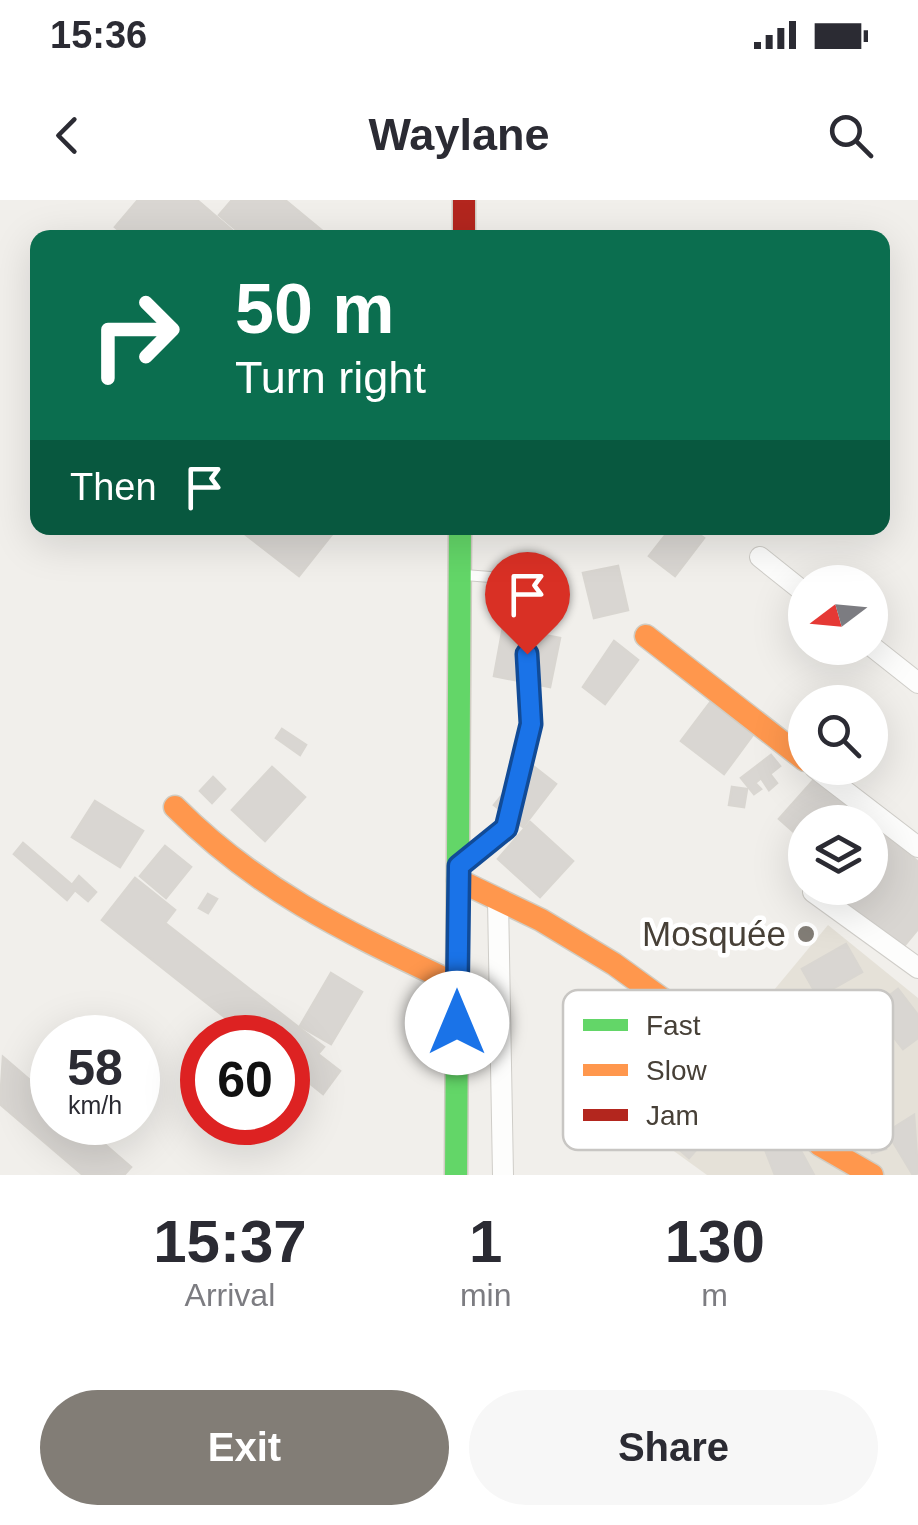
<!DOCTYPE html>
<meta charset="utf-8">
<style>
:root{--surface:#fff;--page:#f7f7f7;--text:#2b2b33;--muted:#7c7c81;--accent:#827d76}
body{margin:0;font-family:Arial,sans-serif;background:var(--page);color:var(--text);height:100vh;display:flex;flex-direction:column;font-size:38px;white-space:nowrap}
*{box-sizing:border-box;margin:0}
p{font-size:32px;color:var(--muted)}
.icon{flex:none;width:55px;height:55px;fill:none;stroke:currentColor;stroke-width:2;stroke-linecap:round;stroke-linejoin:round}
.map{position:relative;height:975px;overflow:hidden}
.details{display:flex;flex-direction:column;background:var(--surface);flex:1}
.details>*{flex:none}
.top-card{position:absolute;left:30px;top:30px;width:860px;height:305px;border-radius:20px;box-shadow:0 10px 40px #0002;background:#0b6e4f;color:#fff;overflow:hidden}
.needle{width:65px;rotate:254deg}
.buttons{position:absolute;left:788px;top:365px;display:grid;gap:20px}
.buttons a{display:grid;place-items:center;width:100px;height:100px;border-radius:50%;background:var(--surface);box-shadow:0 10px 40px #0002;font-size:50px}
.speed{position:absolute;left:30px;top:815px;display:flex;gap:20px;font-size:50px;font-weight:700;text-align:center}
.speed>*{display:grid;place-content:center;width:130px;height:130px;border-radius:50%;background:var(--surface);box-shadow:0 10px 40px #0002;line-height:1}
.speed small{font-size:25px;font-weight:400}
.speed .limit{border:15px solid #d22;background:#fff;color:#111}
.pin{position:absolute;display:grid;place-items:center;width:85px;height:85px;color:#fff;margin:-102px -42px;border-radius:50% 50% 50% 0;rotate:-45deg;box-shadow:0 0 10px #0007}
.pin .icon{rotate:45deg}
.me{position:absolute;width:110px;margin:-55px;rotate:0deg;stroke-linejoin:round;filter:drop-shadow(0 0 8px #0008)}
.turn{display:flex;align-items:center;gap:35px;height:210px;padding:0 40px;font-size:45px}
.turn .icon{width:130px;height:130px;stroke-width:2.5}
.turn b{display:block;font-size:70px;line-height:85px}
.then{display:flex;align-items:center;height:95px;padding:0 40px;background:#0003;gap:20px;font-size:38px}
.eta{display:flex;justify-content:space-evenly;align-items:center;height:170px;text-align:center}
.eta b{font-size:60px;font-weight:600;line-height:70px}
.action{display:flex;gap:20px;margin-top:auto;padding:20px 40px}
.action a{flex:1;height:115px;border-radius:60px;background:var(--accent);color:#fff;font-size:40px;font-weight:600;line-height:115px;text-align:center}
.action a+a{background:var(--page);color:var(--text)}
.status{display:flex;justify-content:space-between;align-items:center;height:70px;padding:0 50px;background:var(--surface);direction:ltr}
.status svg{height:28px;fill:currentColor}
header{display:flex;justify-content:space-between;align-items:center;height:130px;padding:0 40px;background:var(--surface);font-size:45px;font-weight:600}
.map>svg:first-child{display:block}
</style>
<div class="status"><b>15:36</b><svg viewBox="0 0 49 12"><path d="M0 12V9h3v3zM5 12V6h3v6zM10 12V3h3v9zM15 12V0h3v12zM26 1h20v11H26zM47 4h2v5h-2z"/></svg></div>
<header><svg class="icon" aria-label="back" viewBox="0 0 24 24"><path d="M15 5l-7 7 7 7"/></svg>Waylane<svg class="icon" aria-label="search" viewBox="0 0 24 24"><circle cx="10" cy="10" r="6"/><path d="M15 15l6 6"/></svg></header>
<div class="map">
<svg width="918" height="975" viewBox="0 0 918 975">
<rect width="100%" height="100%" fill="#f1efeb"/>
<path fill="#e5e1d8" d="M828 725 918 798V975H707L653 936Z"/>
<g fill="#d9d6d2" stroke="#d9d6d1" stroke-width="2.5">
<path d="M138 0H197L241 38H128L115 27Z"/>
<path d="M232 0H285L331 38H246L219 15Z"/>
<path d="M237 328H337L299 376Z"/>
<path d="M671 328H690L704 338 675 376 649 356Z"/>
<path d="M618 366 628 410 594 418 583 373Z"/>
<path d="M503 427 560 438 550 487 494 476Z"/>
<path d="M614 441 638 460 605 504 583 487Z"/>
<path d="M712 500 755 532 724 574 681 541Z"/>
<path d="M282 529 306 545 300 555 276 538Z"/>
<path d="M771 555 780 566 770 574 777 583 769 590 761 578 755 583 761 589 754 594 741 578Z"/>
<path d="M533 566 556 584 523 627 494 605 519 574 524 578Z"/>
<path d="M272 567 305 597 265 641 232 610Z"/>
<path d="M818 575 918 662V729L899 752 825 688H870V622H805V642L779 619Z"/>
<path d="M213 577 225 589 212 603 200 591Z"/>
<path d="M732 587 747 589 744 607 729 605Z"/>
<path d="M95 601 143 631 120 667 72 637Z"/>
<path d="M530 622 573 661 540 697 498 659Z"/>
<path d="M23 643 72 685 79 676 96 692 88 701 75 690 67 700 14 654Z"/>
<path d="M165 646 191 667 166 698 140 676Z"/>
<path d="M135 678 175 710 165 723 324 847 318 854 340 871 323 894 288 866V838H251L102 720Z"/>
<path d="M208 694 217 699 208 713 199 708Z"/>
<path d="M846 744 862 772 818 797 802 769Z"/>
<path d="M331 773 362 792 331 844 300 826Z"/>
<path d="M898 789 918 815V838L903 849 872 809Z"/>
<path d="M3 857 52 899V922H79L131 967 124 975H83L0 904Z"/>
<path d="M698 899 722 920 689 958 665 937Z"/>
<path d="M914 915 918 973 913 975 887 932Z"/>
<path d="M784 920 814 975H775L759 934Z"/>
<path d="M878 925 886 949 872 953 864 929Z"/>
</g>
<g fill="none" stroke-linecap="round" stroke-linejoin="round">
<defs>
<path id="lane" d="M463 662 505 628 531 525 525 418 504 384 490 377 465 375"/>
<g id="street">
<path d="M760 357 805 393"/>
<path d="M870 445 918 483"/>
<path d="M815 568 918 647"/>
<path d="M813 692 918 768"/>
<path d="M498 700 503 975"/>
</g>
<path id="fast" d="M456 975 460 328"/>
<g id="slow">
<path d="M646 436 805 560"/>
<path d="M175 607C261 693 349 733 458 785"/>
<path d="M458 680 541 720 614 764 705 830 820 945 872 975"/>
</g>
<path id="jam" d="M464 0V38"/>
</defs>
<use href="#lane" stroke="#cfcdc8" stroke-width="12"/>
<use href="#street" stroke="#cfcdc8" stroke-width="22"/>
<use href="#fast" stroke="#d0ccc2" stroke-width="25"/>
<use href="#slow" stroke="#d0ccc2" stroke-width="25"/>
<use href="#jam" stroke="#d0ccc2" stroke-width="25"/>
<use href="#lane" stroke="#fdfdfc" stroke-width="10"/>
<use href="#street" stroke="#fdfdfc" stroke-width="20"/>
<use href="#fast" stroke="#63d668" stroke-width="22"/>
<use href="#slow" stroke="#ff974d" stroke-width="22"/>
<use href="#jam" stroke="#b3261e" stroke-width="22"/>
</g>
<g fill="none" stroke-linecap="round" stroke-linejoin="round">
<defs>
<path id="route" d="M457 823 459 666 506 628 531 524 527 454"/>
</defs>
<use href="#route" stroke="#114b97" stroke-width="25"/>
<use href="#route" stroke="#1a73e8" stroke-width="18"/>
</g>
<circle fill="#827d76" stroke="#fff" stroke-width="4" cx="806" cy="734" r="10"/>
<g text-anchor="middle" stroke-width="9" stroke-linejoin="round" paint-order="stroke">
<g font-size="35" fill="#474037" stroke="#fff" text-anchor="end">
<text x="786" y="746">Mosquée</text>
</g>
</g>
<rect x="563" y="790" width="330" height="160" rx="15" fill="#fff" stroke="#c8c6c3" stroke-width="2.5"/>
<rect x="583" y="819" width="45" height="12" fill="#63d668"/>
<rect x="583" y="864" width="45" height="12" fill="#ff974d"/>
<rect x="583" y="909" width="45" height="12" fill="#b3261e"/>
<g font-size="28" fill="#474037">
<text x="646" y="835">Fast</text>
<text x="646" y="880">Slow</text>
<text x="646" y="925">Jam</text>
</g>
</svg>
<div class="buttons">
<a><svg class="needle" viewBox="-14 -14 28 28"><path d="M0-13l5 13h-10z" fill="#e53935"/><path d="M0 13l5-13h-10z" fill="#7c7c81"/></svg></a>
<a><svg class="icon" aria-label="search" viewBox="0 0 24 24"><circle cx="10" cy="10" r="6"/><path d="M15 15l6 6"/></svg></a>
<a><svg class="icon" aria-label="layers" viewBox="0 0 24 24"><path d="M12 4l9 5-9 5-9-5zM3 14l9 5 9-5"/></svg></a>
</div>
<div class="speed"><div>58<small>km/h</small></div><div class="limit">60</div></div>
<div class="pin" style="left:527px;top:454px;background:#d93025"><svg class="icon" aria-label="arrive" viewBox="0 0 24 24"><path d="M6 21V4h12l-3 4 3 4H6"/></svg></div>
<svg class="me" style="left:457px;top:823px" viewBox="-20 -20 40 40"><circle r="19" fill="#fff"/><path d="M0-13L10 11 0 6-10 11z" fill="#1a73e8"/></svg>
<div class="top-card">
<div class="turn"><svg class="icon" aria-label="right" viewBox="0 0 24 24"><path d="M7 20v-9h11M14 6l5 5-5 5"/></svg><div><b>50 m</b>Turn right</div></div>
<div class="then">Then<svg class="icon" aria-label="arrive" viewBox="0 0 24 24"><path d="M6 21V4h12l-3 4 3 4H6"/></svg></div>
</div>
</div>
<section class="details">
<div class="eta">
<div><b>15:37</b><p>Arrival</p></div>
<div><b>1</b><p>min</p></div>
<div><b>130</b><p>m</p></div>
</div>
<div class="action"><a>Exit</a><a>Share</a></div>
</section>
